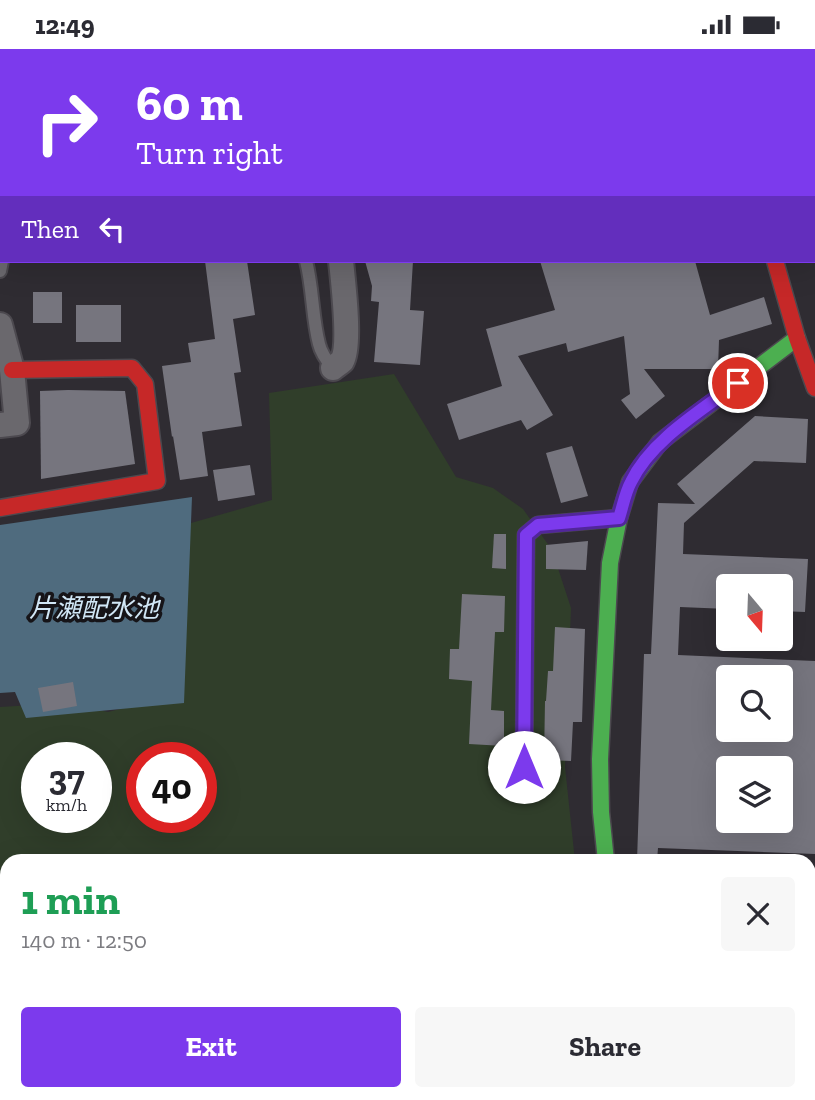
<!DOCTYPE html>
<meta charset="utf-8">
<style>
:root{--surface:#fff;--page:#f7f7f7;--text:#2b2b33;--muted:#7c7c81;--accent:#7c3aed}
body{margin:0;font-family:"Zilla Slab","Noto Sans JP",serif;background:var(--page);color:var(--text);height:100vh;display:flex;flex-direction:column;font-size:26px;white-space:nowrap}
*{box-sizing:border-box;margin:0}
p{font-size:23px;color:var(--muted)}
.icon{flex:none;width:38px;height:38px;fill:none;stroke:currentColor;stroke-width:2;stroke-linecap:round;stroke-linejoin:round}
.map{position:relative;flex:1;overflow:hidden}
.sheet{position:absolute;left:0px;top:805px;width:816px;height:247px;display:flex;flex-direction:column;background:var(--surface);border-radius:21px 21px 0 0;box-shadow:0 7px 28px #0002}
.sheet>*{flex:none}
.hud{position:absolute;left:0px;top:0px;width:816px;height:214px;box-shadow:0 7px 28px #0002;background:#7c3aed;color:#fff;overflow:hidden}
.needle{width:46px;rotate:161deg}
.buttons{position:absolute;left:716px;top:525px;display:grid;gap:14px}
.buttons a{display:grid;place-items:center;width:77px;height:77px;border-radius:7px;background:var(--surface);box-shadow:0 7px 28px #0002;font-size:35px}
.speed{position:absolute;left:21px;top:693px;display:flex;gap:14px;font-size:35px;font-weight:700;text-align:center}
.speed>*{display:grid;place-content:center;width:91px;height:91px;border-radius:50%;background:var(--surface);box-shadow:0 7px 28px #0002;line-height:1}
.speed small{font-size:18px;font-weight:400}
.speed .limit{border:10px solid #d22;background:#fff;color:#111}
.pin{position:absolute;display:grid;place-items:center;width:60px;height:60px;color:#fff;margin:-30px;border:4px solid #fff;border-radius:50%;box-shadow:0 2px 7px #0007}
.me{position:absolute;width:77px;margin:-38px;rotate:0deg;stroke-linejoin:round;filter:drop-shadow(0 0 5px #0008)}
.turn{display:flex;align-items:center;gap:24px;height:147px;padding:0 21px;font-size:32px}
.turn .icon{width:91px;height:91px;stroke-width:2.5}
.turn b{display:block;font-size:49px;line-height:60px}
.then{display:flex;align-items:center;height:66px;padding:0 21px;background:#0003;gap:14px;font-size:26px}
.round{display:grid;place-items:center;flex:none;width:74px;height:74px;border-radius:7px;background:var(--page)}
.headline{display:flex;align-items:center;justify-content:space-between;height:119px;padding:0 21px}
h1{font-size:42px;font-weight:700;line-height:52px;color:#1e9e55}
.action{display:flex;gap:14px;margin-top:auto;padding:14px 21px}
.action a{flex:1;height:80px;border-radius:7px;background:var(--accent);color:#fff;font-size:28px;font-weight:700;line-height:80px;text-align:center}
.action a+a{background:var(--page);color:var(--text)}
.status{display:flex;justify-content:space-between;align-items:center;height:49px;padding:0 35px;background:var(--surface);direction:ltr}
.status svg{height:19px;fill:currentColor}
.map>svg:first-child{display:block}
</style>
<div class="status"><b>12:49</b><svg viewBox="0 0 49 12"><path d="M0 12V9h3v3zM5 12V6h3v6zM10 12V3h3v9zM15 12V0h3v12zM26 1h20v11H26zM47 4h2v5h-2z"/></svg></div>
<div class="map">
<svg width="815" height="1051" viewBox="0 0 815 1051">
<rect width="100%" height="100%" fill="#2f2c32"/>
<path fill="#303e2a" fill-rule="evenodd" d="M394 325 456 428 493 439 523 460 552 501 571 559 565 718 575 812H7V1045H600V1051H0V658L67 654 108 663 164 649 177 478 272 451 269 344ZM37 709H96V768H37ZM142 709H201V768H142Z"/>
<path fill="#4f6b7e" d="M192 448 184 654 26 669 15 643 0 644V476Z"/>
<g fill="#76757e" fill-rule="evenodd">
<path d="M205 212H247L255 266 233 270 241 323 234 324 242 377 202 383 208 427 180 431 173 387 172 388 162 317 191 313 188 294 215 290Z"/>
<path d="M365 212H413L410 261 424 262 420 316 374 313 379 253 371 252 372 237Z"/>
<path d="M540 212H695L710 266 764 248 772 275 719 291 718 320H644L665 347 636 370 621 351 630 345 624 287 568 303 566 294 518 307 553 366 527 381 521 371 459 391 447 355 502 337 486 280 555 261Z"/>
<rect x="33" y="243" width="29" height="31"/>
<rect x="76" y="256" width="45" height="37"/>
<path d="M68 341 125 342 135 415 41 430 40 342Z"/>
<path d="M755 367 808 370 806 414 754 412 684 474 683 505 808 510 805 563 780 562V537H728V560L680 558 678 606 815 612V805L658 799 657 812H637L644 605H651L658 454 695 455 677 435ZM728 628H780V681H728ZM728 719H780V772H728Z"/>
<path d="M572 397 588 447 561 454 546 404Z"/>
<path d="M250 416 255 446 218 452 213 421Z"/>
<path d="M494 485H506V520L492 519Z"/>
<path d="M588 492 586 521 546 520V496Z"/>
<path d="M462 545 505 547 504 583H495L491 661 504 662V697L469 695 472 632 449 630 450 600H459Z"/>
<path d="M555 578 585 580 582 673H573L571 712 544 711 545 652H546L548 622H553Z"/>
<path d="M73 633 77 657 43 663 38 639Z"/>
</g>
<g fill="none" stroke-linecap="round" stroke-linejoin="round">
<defs>
<g id="lane">
<path d="M814 107H815"/>
<path d="M306 212C313 239 312 268 319 295 321 304 327 312 333 319"/>
<path d="M0 222 2 212"/>
</g>
<g id="street">
<path d="M736 0 737 2"/>
<path d="M363 2 364 0"/>
<path d="M548 2V0"/>
<path d="M0 276 12 321 17 374 0 376"/>
<path d="M333 319C335 317 340 314 342 312 351 297 343 232 341 212"/>
</g>
<path id="fast" d="M606 812 601 763 600 710 610 514 619 469 630 433 660 393 797 289"/>
<g id="jam">
<path d="M775 212 797 289 815 339"/>
<path d="M0 459 157 432 145 335 132 319 12 321"/>
<path d="M524 718 526 486 538 476 619 469"/>
<path d="M635 1045 636 1051"/>
</g>
</defs>
<use href="#lane" stroke="#4c494f" stroke-width="16"/>
<use href="#street" stroke="#4c494f" stroke-width="28"/>
<use href="#fast" stroke="#4c494f" stroke-width="19"/>
<use href="#jam" stroke="#4c494f" stroke-width="19"/>
<use href="#lane" stroke="#6a686d" stroke-width="12"/>
<use href="#street" stroke="#6a686d" stroke-width="24"/>
<use href="#fast" stroke="#4caf50" stroke-width="16"/>
<use href="#jam" stroke="#c62828" stroke-width="16"/>
</g>
<g fill="none" stroke-linecap="round" stroke-linejoin="round">
<defs>
<path id="route" d="M524 718 526 486 538 476 619 469C623 457 625 444 631 433 651 391 702 361 738 334"/>
</defs>
<use href="#route" stroke="#51269a" stroke-width="18"/>
<use href="#route" stroke="#7c3aed" stroke-width="12"/>
</g>
<g text-anchor="middle" stroke-width="7" stroke-linejoin="round" paint-order="stroke">
<g font-size="26" font-style="italic" fill="#d1e7f6" stroke="#161418">
<text x="94" y="568">片瀬配水池</text>
</g>
</g>
</svg>
<div class="buttons">
<a><svg class="needle" viewBox="-14 -14 28 28"><path d="M0-13l5 13h-10z" fill="#e53935"/><path d="M0 13l5-13h-10z" fill="#7c7c81"/></svg></a>
<a><svg class="icon" aria-label="search" viewBox="0 0 24 24"><circle cx="10" cy="10" r="6"/><path d="M15 15l6 6"/></svg></a>
<a><svg class="icon" aria-label="layers" viewBox="0 0 24 24"><path d="M12 4l9 5-9 5-9-5zM3 14l9 5 9-5"/></svg></a>
</div>
<div class="speed"><div>37<small>km/h</small></div><div class="limit">40</div></div>
<div class="pin" style="left:738px;top:334px;background:#d93025"><svg class="icon" aria-label="arrive" viewBox="0 0 24 24"><path d="M6 21V4h12l-3 4 3 4H6"/></svg></div>
<svg class="me" style="left:524px;top:718px" viewBox="-20 -20 40 40"><circle r="19" fill="#fff"/><path d="M0-13L10 11 0 6-10 11z" fill="#7c3aed"/></svg>
<div class="hud">
<div class="turn"><svg class="icon" aria-label="right" viewBox="0 0 24 24"><path d="M7 20v-9h11M14 6l5 5-5 5"/></svg><div><b>60 m</b>Turn right</div></div>
<div class="then">Then<svg class="icon" aria-label="left" viewBox="0 0 24 24"><path d="M17 20v-9H6M10 6l-5 5 5 5"/></svg></div>
</div>
<section class="sheet">
<div class="headline"><div><h1>1 min</h1><p>140 m · 12:50</p></div><a class="round"><svg class="icon" aria-label="close" viewBox="0 0 24 24"><path d="M6 6l12 12M18 6L6 18"/></svg></a></div>
<div class="action"><a>Exit</a><a>Share</a></div>
</section>
</div>
